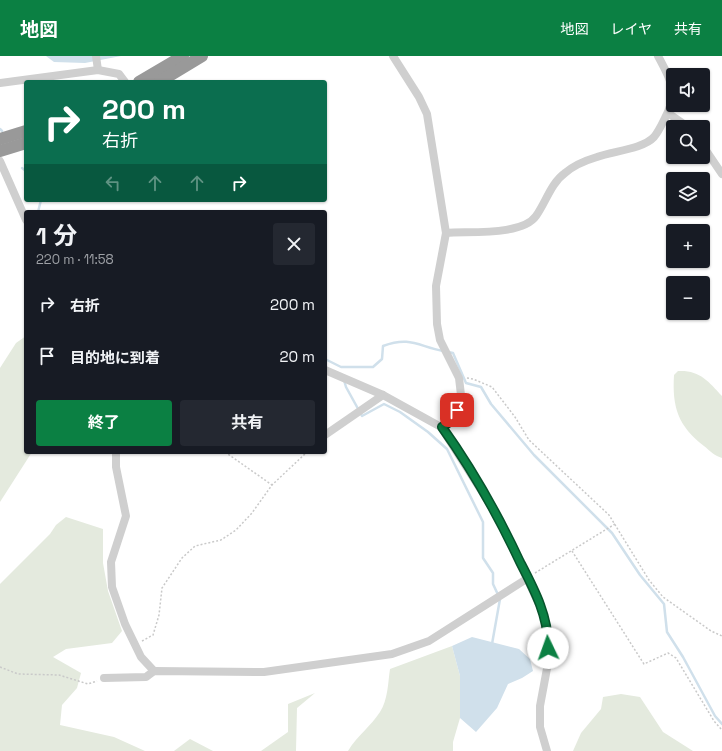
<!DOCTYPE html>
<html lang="ja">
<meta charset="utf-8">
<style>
:root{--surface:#171b24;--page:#242831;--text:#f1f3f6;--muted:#9ea1a6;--accent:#0b8043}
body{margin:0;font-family:"Space Grotesk","Noto Sans JP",sans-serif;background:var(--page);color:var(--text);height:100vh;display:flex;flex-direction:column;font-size:15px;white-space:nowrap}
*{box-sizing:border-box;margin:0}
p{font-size:13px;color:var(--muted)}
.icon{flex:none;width:22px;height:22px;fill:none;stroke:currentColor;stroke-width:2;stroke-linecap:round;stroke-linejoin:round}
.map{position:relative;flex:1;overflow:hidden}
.side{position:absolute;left:24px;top:154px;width:303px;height:244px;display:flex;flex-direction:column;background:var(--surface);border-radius:4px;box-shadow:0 1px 3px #0004}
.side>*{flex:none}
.top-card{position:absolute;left:24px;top:24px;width:303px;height:122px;border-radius:4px;box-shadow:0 1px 3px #0004;background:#0b6e4f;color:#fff;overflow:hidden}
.tools{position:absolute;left:666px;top:12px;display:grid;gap:8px}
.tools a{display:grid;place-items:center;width:44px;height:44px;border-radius:4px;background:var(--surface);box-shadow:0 1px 3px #0004;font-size:20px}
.pin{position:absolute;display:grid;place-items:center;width:34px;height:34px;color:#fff;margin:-17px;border-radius:8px;box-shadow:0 2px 6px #0006}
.me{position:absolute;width:44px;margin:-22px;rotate:357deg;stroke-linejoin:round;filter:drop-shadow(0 0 3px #0008)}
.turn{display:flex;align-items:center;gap:14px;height:84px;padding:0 12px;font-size:18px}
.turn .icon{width:52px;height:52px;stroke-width:2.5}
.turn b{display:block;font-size:28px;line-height:34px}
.lanes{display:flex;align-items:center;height:38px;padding:0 12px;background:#0003;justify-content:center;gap:20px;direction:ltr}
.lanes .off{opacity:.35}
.round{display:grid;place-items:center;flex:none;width:42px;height:42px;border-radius:4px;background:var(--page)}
.summary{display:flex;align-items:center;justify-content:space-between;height:68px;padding:0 12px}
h1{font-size:24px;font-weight:700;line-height:30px}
.button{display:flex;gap:8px;margin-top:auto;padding:8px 12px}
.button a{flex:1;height:46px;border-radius:4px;background:var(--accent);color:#fff;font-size:16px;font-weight:700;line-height:46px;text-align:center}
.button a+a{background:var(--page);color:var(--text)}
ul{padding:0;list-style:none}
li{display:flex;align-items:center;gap:12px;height:52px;padding:0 12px}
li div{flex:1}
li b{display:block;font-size:15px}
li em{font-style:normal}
header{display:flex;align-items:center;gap:24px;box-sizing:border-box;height:56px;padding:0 20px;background:var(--accent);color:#fff}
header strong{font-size:19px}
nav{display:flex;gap:22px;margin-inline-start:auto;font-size:14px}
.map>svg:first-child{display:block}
</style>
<header>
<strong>地図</strong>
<nav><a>地図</a><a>レイヤ</a><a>共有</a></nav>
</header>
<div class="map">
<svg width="722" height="695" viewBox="0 0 722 695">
<rect width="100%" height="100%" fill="#fff"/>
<g fill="#e4eade">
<path d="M26 280V396H32L0 446V312L16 287Z"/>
<path d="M678 315C700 314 708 325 722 340V402C715 400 710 395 704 390 678 370 672 351 674 319Z"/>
<path d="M66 461 103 473V507L108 535 122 575 112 587 66 593 53 601 81 617 77 632 62 649 60 669 114 681 145 695H0V528L50 478 56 469Z"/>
<path d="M452 590 460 620V662L453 686V695H348C357 680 371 670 380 656 388 644 388 626 390 613Z"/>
<path d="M315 637 297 652 296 695H261L288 676V648Z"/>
<path d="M621 638 640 641 663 676 693 695H573L581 677 601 653 603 641Z"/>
<path d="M190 683 213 695H174Z"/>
</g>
<g fill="#d0e0eb">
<path d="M46 0H121L85 7 54 6Z"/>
<path d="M472 581 519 593 530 603 533 615 522 622 508 628 497 652 476 676 460 662V620L452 590Z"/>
</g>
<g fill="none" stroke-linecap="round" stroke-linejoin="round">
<g stroke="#d0e0eb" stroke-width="2.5">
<path d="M0 73 2 75"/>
<path d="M22 112 26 115"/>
<path d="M38 156 41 144"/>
<path d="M448 296 453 297 466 327 481 331 491 348 534 399 612 477 640 519 664 548 667 576 683 601 715 660 722 668"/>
<path d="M325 303 341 311H373L382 303 383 290C410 280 418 290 443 295"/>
<path d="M344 324 346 331 362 360 384 348 400 356 428 376 447 393 483 466V502L493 517V528L500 543 492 588"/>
</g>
<g stroke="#c9c9c9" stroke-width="1.5" stroke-dasharray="2 2" stroke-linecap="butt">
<path d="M467 322 473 323 492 331 515 361 529 384 609 459 649 524 663 541 711 575 722 580"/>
<path d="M225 396 272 429"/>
<path d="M572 495 642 605 644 608 668 597 676 602 714 665 722 674"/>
<path d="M535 517 615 468"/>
<path d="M142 585 153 579 159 559 162 532 182 502 195 490 221 484 236 474 252 457 272 429 307 396"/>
<path d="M0 611 18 618 59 619 88 628 97 625"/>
</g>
<g stroke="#cfcfcf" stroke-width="8">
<path d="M96 0 98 14"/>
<path d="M393 0 419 41 427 58 446 177 436 230 437 268 440 284 459 322 461 339 451 365 441 371"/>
<path d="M0 27 98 14 119 18 125 26"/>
<path d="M668 57 688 71"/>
<path d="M703 90 722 118"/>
<path d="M0 105 26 164"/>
<path d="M446 177C469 175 522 180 536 160 546 146 551 127 565 117 573 110 587 104 597 101 613 95 643 93 654 81 659 75 662 68 665 62 679 36 671 24 658 0"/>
<path d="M325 314 383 339 441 371 500 464 543 557 548 577V607L540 650V671L547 695"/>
<path d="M325 379 383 339"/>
<path d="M116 396V411L126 460 111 506 112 531 125 568 141 601 154 615"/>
<path d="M104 622 146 621 154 615 264 616 392 598 429 585 528 522"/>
</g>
<g stroke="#999" stroke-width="12">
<path d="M139 26 183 0"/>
<path d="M159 26 202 0"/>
<path d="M0 83 26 75"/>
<path d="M0 95 26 87"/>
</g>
</g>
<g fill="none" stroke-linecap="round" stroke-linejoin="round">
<defs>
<path id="route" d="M457 354 451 365 442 371C472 413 498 459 520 506 534 533 549 561 548 592"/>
</defs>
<use href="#route" stroke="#07532c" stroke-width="10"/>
<use href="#route" stroke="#0b8043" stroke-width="7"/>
</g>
</svg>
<div class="tools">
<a><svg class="icon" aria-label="sound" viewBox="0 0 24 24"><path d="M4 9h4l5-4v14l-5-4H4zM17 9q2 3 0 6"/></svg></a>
<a><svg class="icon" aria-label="search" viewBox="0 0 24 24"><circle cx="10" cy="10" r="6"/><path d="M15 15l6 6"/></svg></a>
<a><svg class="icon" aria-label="layers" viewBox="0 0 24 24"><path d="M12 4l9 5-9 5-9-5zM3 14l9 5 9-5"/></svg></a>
<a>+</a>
<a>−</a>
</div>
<div class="pin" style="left:457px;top:354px;background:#d93025"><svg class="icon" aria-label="arrive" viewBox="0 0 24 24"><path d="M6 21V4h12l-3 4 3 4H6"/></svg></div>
<svg class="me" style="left:548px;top:592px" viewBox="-20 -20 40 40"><circle r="19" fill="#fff"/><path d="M0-13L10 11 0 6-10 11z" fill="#0b8043"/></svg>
<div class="top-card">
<div class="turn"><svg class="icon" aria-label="right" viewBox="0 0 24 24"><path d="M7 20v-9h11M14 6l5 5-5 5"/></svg><div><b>200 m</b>右折</div></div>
<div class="lanes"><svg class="icon off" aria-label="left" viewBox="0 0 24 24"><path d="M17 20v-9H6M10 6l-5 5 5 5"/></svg><svg class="icon off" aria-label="ahead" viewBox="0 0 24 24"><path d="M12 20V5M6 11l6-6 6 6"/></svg><svg class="icon off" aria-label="ahead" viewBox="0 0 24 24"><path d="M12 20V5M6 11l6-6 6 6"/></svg><svg class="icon" aria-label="right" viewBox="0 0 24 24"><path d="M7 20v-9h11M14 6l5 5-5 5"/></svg></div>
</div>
<section class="side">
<div class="summary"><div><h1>1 分</h1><p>220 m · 11:58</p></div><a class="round"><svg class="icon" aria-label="close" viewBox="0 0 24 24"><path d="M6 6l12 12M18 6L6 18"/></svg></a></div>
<ul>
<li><svg class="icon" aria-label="right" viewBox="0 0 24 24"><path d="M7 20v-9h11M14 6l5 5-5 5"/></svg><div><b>右折</b></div><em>200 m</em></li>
<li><svg class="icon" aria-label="arrive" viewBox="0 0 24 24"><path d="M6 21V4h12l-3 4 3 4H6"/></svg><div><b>目的地に到着</b></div><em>20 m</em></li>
</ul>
<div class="button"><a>終了</a><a>共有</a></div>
</section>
</div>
